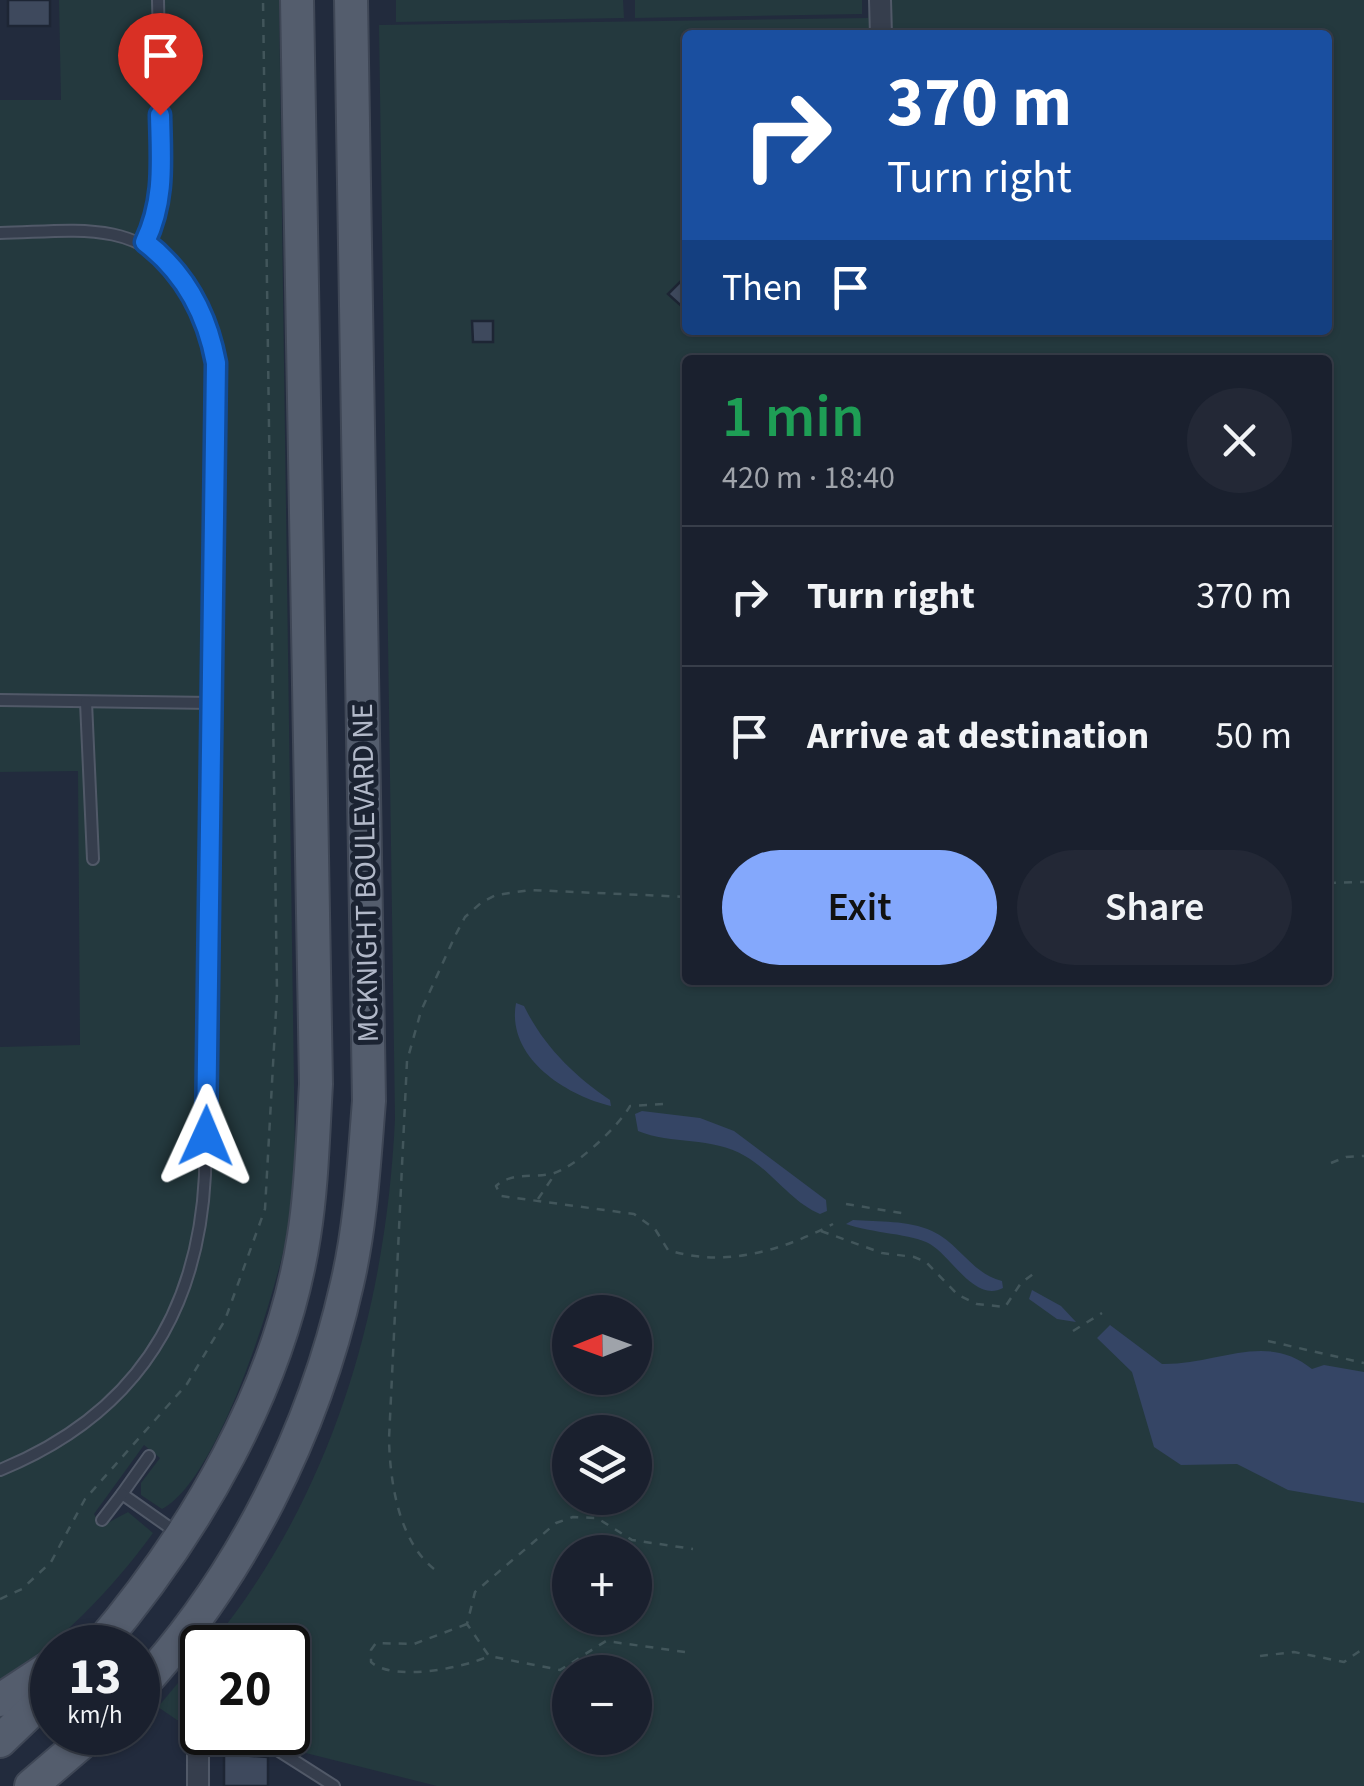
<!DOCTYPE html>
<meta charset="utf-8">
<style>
:root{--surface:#1a202e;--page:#232836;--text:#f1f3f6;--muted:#9fa3aa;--line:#383e4a;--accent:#84a8fc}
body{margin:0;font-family:"Source Sans 3",sans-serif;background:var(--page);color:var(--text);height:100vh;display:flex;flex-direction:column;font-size:38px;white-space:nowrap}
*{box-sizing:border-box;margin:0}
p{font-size:32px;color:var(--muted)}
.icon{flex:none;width:55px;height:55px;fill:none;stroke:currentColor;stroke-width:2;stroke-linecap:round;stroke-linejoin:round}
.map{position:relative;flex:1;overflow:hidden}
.side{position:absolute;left:682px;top:355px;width:650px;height:630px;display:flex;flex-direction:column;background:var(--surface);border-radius:10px;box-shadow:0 2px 8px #0004,0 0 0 2px var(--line)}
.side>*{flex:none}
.banner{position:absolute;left:682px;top:30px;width:650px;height:305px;border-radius:10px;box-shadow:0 2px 8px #0004,0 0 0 2px var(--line);background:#1a4fa0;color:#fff;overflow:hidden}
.needle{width:65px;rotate:269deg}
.controls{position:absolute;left:552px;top:1295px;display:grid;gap:20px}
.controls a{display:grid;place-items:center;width:100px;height:100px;border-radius:50%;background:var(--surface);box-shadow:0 2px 8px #0004,0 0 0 2px var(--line);font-size:50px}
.speed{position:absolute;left:30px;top:1625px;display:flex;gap:20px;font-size:50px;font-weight:700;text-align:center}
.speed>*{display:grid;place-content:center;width:130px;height:130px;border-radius:50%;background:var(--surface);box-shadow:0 2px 8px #0004,0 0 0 2px var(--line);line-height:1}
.speed small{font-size:25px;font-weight:400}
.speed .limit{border:5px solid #111;border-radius:15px;background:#fff;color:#111}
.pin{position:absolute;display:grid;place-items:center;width:85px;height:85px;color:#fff;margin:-102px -42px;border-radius:50% 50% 50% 0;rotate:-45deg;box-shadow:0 0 10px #0007}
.pin .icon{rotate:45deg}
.me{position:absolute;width:110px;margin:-55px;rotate:1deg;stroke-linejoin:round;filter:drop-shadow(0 0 8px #0008)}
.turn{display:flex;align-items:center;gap:35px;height:210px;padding:0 40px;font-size:45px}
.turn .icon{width:130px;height:130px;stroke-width:2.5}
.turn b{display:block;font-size:70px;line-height:85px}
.then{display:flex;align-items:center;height:95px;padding:0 40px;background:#0003;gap:20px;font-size:38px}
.round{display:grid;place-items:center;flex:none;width:105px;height:105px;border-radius:52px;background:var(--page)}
.summary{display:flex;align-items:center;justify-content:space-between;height:170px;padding:0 40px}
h1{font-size:60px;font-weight:600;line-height:75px;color:#1e9e55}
.cta{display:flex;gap:20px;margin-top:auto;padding:20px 40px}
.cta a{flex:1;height:115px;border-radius:60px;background:var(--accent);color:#111;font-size:40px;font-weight:600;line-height:115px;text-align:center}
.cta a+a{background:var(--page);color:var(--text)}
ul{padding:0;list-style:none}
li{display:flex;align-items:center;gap:30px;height:140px;padding:0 40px;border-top:2px solid var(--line)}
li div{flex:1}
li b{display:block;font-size:38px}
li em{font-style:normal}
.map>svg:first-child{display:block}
</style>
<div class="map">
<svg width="1364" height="1786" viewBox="0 0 1364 1786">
<rect width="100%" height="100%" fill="#222b3d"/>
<g fill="#24393e" fill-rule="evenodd">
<path d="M59 0H279L295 1160C291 1190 290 1223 283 1252 269 1312 216 1481 162 1509L141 1495V1483L160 1458 144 1445 94 1514 102 1526 128 1512 153 1533C111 1591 59 1643 0 1684V1047L80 1045 78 771 0 772V100H61Z"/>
<path d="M396 0H623L624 18 396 22Z"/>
<path d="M635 0H862V14L635 18Z"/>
<path d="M869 0H1364V1786H437L226 1733 288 1732V1648H208C332 1498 386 1310 395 1119L379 25 868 18ZM688 35H1328V330H688ZM688 360H1328V980H688ZM570 1312H635V1378H570ZM570 1432H635V1498H570ZM570 1552H635V1618H570ZM570 1672H635V1738H570Z"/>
<path d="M202 1654V1727L177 1720 158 1707Z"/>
</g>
<g fill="#354565">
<path d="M516 1003 524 1006C543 1045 574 1076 610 1100L611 1106C565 1095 506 1057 516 1003Z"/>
<path d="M642 1111 700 1118 734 1131 826 1200 827 1211 820 1214C791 1202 773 1172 745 1156 712 1136 671 1145 638 1131L635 1114Z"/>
<path d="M853 1220C879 1222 908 1220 932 1231 960 1244 971 1273 1002 1281L1003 1288C975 1303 952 1257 930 1244 914 1234 870 1233 846 1224Z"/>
<path d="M1032 1290 1061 1306 1076 1322 1057 1319 1029 1299Z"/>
<path d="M1110 1325 1162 1364C1217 1365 1266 1331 1312 1369L1324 1365 1364 1372V1503L1288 1490 1237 1464 1181 1465 1154 1447 1132 1372 1097 1338Z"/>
</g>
<g fill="#3e495d" stroke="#1d2534" stroke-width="2.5">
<rect x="8" y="0" width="42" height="26"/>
<path d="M688 274V312L668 294Z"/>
<path d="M472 321H493V342H473Z"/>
<path d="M224 1754 268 1757V1786H224Z"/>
</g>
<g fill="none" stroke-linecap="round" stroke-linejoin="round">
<defs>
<g id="lane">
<path d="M0 233C68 232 134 217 180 277 200 304 210 330 216 363L205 1175C198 1317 132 1416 0 1470"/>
<path d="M145 242 159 214 162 192 158 0"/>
<path d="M0 700 212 703"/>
<path d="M86 702 93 859"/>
<path d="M149 1456 122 1494 176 1532"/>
<path d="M102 1520 122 1494"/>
<path d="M199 1743 276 1749 334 1786"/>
</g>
<g id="street">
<path d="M880 0 881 35"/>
<path d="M198 1743V1786"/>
</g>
<g id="primary">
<path d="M97 1648C195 1533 281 1387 304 1236 312 1186 313 1134 316 1084L297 0"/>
<path d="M138 1689C241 1578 314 1431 347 1284 361 1224 364 1162 369 1101L351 0"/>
<path d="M0 1700 52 1666"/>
<path d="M0 1741 52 1691"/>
<path d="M31 1786 94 1732"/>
</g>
</defs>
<use href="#lane" stroke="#515968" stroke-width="14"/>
<use href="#street" stroke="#515968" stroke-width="24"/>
<use href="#primary" stroke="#3f4756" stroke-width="36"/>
<g stroke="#42565b" stroke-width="2.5" stroke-dasharray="8 8" stroke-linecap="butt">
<path d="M1328 883 1364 882"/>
<path d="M663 1104 630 1106C619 1126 574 1169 551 1174 531 1178 512 1172 496 1186L501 1196 634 1214 655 1229 668 1250C724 1268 781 1251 833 1224"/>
<path d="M1331 1163 1346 1157 1364 1156"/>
<path d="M538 1199 553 1177"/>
<path d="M846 1204 907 1214"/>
<path d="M821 1231 882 1253 914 1257 926 1262 958 1295 977 1304 1005 1307 1021 1283 1033 1274"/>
<path d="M1073 1331 1102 1313"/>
<path d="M1268 1341 1364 1363"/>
<path d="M434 1569C399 1541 390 1483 389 1439L407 1061 421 1011 455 936 465 917 482 902 496 895 530 890 688 897"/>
<path d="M0 1599 22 1589 51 1562 85 1499 187 1384 225 1320 265 1209 277 993 263 0"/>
<path d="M467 1624 414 1644 376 1643 371 1650V1662C393 1682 462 1668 487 1657"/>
<path d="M685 1652 606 1641 560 1670 489 1656 467 1624 475 1592 556 1523 573 1517 597 1518 632 1540 693 1549"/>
<path d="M1260 1656 1294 1652 1344 1662 1364 1648"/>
</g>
<use href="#lane" stroke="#363e4d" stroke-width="10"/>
<use href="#street" stroke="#363e4d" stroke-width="20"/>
<use href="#primary" stroke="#545d6d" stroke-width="32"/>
</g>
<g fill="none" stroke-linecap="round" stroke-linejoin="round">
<defs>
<path id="route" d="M160 115C161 161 165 200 145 242 184 272 207 314 216 363L206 1136"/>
</defs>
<use href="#route" stroke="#114b97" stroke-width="25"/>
<use href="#route" stroke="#1a73e8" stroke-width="18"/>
</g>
<g text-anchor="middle" stroke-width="10" stroke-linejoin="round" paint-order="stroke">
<g font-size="30" fill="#b2b9c9" stroke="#1b2332">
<text transform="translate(365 873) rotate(-91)" y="10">MCKNIGHT BOULEVARD NE</text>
</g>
</g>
</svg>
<div class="controls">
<a><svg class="needle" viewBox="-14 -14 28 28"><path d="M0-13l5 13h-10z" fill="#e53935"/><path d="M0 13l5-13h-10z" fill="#9fa3aa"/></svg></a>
<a><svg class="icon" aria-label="layers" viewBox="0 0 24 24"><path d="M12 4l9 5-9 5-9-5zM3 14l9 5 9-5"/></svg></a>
<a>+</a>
<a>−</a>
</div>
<div class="speed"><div>13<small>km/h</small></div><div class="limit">20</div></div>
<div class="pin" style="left:160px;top:115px;background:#d93025"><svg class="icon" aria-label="arrive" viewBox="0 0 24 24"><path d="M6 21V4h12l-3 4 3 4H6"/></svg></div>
<svg class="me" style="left:206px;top:1136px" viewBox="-20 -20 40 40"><path d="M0-17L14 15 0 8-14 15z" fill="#1a73e8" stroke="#fff" stroke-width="4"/></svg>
<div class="banner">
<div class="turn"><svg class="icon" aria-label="right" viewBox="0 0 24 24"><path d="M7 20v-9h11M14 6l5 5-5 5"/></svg><div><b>370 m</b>Turn right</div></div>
<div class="then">Then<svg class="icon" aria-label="arrive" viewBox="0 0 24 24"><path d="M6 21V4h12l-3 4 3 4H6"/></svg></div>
</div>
<section class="side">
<div class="summary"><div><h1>1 min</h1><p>420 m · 18:40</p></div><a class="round"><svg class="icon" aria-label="close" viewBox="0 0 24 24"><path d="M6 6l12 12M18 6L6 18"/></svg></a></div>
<ul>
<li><svg class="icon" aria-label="right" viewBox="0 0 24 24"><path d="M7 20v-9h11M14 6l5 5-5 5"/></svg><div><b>Turn right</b></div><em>370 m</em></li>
<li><svg class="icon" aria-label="arrive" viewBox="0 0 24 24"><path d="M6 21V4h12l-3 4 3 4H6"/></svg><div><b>Arrive at destination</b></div><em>50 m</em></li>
</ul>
<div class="cta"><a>Exit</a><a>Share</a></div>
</section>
</div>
